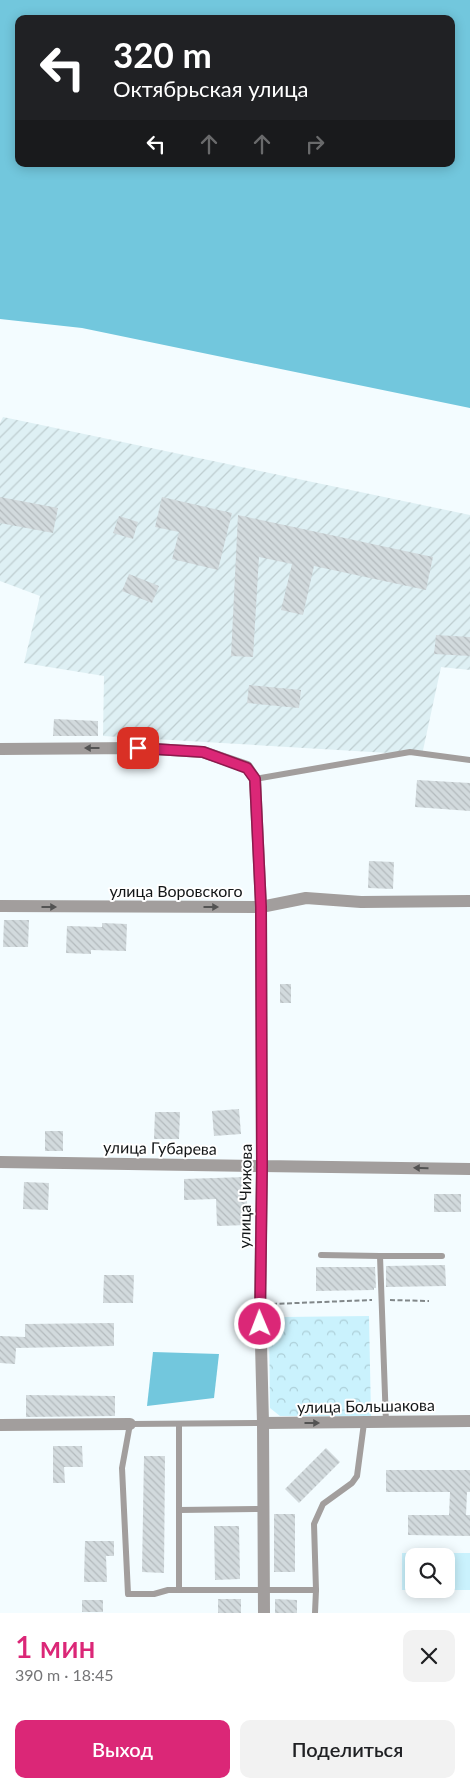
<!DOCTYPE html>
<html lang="ru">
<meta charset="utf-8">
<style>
:root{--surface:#fff;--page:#f2f2f2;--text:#202124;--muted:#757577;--accent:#db2777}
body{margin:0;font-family:Lato,sans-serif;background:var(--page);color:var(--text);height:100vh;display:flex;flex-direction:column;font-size:19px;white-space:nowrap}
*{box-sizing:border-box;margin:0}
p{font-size:16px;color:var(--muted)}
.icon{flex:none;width:28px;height:28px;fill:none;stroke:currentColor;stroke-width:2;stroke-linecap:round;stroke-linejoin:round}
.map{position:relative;height:1613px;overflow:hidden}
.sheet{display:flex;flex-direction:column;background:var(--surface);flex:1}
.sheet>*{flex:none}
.hud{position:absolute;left:15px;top:15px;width:440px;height:152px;border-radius:10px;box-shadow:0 2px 12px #0003;background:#202124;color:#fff;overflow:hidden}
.buttons{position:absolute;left:405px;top:1548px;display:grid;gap:10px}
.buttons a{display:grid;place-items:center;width:50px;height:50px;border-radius:10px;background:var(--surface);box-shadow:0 2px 12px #0003;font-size:25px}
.pin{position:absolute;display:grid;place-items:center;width:42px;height:42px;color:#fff;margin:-21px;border-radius:10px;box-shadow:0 2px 8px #0006}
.me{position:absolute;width:55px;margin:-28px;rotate:359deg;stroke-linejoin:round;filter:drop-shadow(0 0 4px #0008)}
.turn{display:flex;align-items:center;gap:18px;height:105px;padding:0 15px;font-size:22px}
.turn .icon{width:65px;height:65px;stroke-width:2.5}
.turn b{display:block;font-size:35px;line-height:42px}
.lanes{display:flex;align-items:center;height:48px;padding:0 15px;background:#0003;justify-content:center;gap:25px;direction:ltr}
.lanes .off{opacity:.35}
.round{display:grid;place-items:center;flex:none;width:52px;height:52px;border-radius:10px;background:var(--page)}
.head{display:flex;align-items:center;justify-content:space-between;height:85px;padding:0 15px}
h1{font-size:30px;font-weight:600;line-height:38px;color:var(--accent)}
.button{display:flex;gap:10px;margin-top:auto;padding:10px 15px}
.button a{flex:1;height:58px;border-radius:10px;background:var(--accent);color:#fff;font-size:20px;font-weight:600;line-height:58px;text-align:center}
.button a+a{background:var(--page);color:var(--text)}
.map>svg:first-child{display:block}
</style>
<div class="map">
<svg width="470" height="1613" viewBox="0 0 470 1613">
<defs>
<pattern id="industrial-furrows" width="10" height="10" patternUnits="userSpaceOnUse" patternTransform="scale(1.25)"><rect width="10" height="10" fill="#def0f4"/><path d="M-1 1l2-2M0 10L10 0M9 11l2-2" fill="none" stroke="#becdd0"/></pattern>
<pattern id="forest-crowns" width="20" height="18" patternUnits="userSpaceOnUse" patternTransform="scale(1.25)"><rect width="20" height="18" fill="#caf2fd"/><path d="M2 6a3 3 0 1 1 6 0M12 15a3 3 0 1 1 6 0" fill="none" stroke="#adcfd8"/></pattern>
<pattern id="building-back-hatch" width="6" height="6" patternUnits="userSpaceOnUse" patternTransform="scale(1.25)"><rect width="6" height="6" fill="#d2dadd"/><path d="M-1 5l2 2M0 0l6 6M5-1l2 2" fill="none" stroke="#b3babd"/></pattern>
</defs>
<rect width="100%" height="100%" fill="#f3fcff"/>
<path fill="url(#industrial-furrows)" d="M3 417 470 515V670L441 667 422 755 103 736 104 676 24 663 40 596 0 581V423Z"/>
<path fill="url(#forest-crowns)" d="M369 1316 371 1416H280L270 1408 269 1324 283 1317Z"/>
<path fill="#caf2fd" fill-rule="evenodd" d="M402 1553H470V1590H402ZM414 1556H446V1589H414Z"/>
<g fill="#72c7dd" fill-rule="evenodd">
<path d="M0 0H470V408L82 328 0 319ZM19 19H451V164H19Z"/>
<path d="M153 1352 219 1354 214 1398 147 1406Z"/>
</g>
<g fill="url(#building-back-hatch)">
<path d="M0 497 58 508 53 533 0 523Z"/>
<path d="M162 497 232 513 218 570 172 559 179 532 155 527Z"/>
<path d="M238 515 433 557 426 590 314 566 303 615 281 610 292 564 259 557 253 657 231 656Z"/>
<path d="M119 516 138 522 133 539 113 533Z"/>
<path d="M129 574 159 586 152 603 122 591Z"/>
<path d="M436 635 470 637V656L434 654Z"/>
<path d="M249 685 301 690 299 708 247 703Z"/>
<path d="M54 719 98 721V736H53Z"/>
<path d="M417 780 470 783V811L415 807Z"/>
<path d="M369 861 394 862 393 889 368 888Z"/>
<path d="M4 920H29L28 947H3Z"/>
<path d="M102 923 127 924 126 951 91 950V954L66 953 67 926 102 927Z"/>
<rect x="280" y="984" width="11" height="19"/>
<path d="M239 1109 241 1134 214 1136 212 1111Z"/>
<path d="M155 1112H180L179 1139H154Z"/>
<rect x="45" y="1131" width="18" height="20"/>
<path d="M246 1177 248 1225 217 1226 216 1199 184 1200V1179Z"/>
<path d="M24 1182 49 1183 48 1210 23 1209Z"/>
<rect x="434" y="1194" width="27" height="18"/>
<path d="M445 1265 446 1286 386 1287V1266Z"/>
<path d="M316 1267H375L376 1288H374V1290L316 1291Z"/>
<path d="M104 1275H134L133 1303H103Z"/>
<path d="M114 1323V1346L16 1348 15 1364 0 1363V1336L25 1337V1324Z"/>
<path d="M26 1395 115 1396V1416L26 1417Z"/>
<path d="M53 1446H82L83 1467H64L65 1483H53Z"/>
<path d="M326 1448 340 1462 299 1503 285 1489Z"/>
<path d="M144 1456H165L164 1573 142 1572Z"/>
<path d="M386 1470H470V1492H467L466 1515H470V1536L408 1535V1515H449L450 1492H386Z"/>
<rect x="274" y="1514" width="21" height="58"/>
<path d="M214 1526H239L240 1579 215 1580Z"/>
<path d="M85 1541H114V1556H106L107 1582H84Z"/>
<rect x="218" y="1599" width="23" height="14"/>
<path d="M275 1599 297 1600V1613H275Z"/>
<rect x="82" y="1600" width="21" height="12"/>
</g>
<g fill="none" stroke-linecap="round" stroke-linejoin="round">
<g stroke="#818789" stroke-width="2" stroke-dasharray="5 2.5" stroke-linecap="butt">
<path d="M390 1300 429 1301"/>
<path d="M272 1304 372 1300"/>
</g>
<g stroke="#a29e9d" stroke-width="6">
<path d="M255 779 410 752 470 760"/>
<path d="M321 1255 380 1256"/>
<path d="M263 1423 130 1424 122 1468 128 1594H154L168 1590H316L314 1524 323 1504 352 1483 357 1476 364 1423"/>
<path d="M386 1423 380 1256H442"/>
<path d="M179 1424V1590"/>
<path d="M179 1510 263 1509"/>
<path d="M315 1613 316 1590"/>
</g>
<g stroke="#a29e9d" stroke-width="12">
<path d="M0 749 138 748 203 752 247 767 255 779 261 907 306 898 361 902 470 901"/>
<path d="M0 1162 262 1166 260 1305 263 1423 264 1613"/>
<path d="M263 1423 470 1421"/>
<path d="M0 1425 130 1424"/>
</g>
<path stroke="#a29e9d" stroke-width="12" d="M0 906 261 907 262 1166 470 1169"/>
</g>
<defs><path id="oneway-solid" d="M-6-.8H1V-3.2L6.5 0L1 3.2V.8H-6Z" transform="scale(1.25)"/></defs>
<g fill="#535353">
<use href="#oneway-solid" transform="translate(92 748) rotate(180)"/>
<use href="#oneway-solid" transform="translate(49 907)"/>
<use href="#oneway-solid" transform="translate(211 907)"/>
<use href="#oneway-solid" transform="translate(421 1168) rotate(-179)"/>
<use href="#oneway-solid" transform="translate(312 1423)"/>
</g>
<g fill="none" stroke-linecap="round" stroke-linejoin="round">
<defs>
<path id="route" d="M138 748 203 752 247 768 255 779 261 907 262 1166 260 1324"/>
</defs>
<use href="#route" stroke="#8e194d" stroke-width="12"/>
<use href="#route" stroke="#db2777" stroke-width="9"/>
</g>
<g text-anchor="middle" stroke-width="4" stroke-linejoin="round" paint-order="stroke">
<g font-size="16" fill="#131617" stroke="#fff">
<text x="176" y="897">улица Воровского</text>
<text transform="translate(160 1148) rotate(1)" y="6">улица Губарева</text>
<text transform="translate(245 1196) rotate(-89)" y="6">улица Чижова</text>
<text transform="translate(366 1406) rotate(-1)" y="6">улица Большакова</text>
</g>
</g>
</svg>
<div class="buttons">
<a><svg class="icon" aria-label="search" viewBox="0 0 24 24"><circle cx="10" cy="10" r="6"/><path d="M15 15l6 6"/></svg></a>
</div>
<div class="pin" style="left:138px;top:748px;background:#d93025"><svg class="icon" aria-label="arrive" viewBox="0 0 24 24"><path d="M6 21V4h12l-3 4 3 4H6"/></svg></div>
<svg class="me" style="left:260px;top:1324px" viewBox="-20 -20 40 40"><circle r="17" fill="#db2777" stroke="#fff" stroke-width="3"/><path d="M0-11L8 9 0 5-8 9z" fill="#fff"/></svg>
<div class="hud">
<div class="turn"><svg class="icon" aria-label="left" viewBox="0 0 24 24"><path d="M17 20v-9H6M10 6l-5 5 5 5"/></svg><div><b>320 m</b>Октябрьская улица</div></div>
<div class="lanes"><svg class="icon" aria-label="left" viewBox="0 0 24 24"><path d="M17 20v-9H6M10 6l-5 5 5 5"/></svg><svg class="icon off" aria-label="ahead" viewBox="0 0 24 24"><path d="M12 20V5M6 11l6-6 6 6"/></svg><svg class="icon off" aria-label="ahead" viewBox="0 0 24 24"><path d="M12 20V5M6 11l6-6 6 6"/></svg><svg class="icon off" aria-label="right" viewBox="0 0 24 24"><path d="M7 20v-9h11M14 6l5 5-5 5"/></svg></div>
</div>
</div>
<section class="sheet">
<div class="head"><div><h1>1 мин</h1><p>390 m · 18:45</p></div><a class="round"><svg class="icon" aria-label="close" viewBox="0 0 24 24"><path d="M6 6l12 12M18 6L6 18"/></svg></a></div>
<div class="button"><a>Выход</a><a>Поделиться</a></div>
</section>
